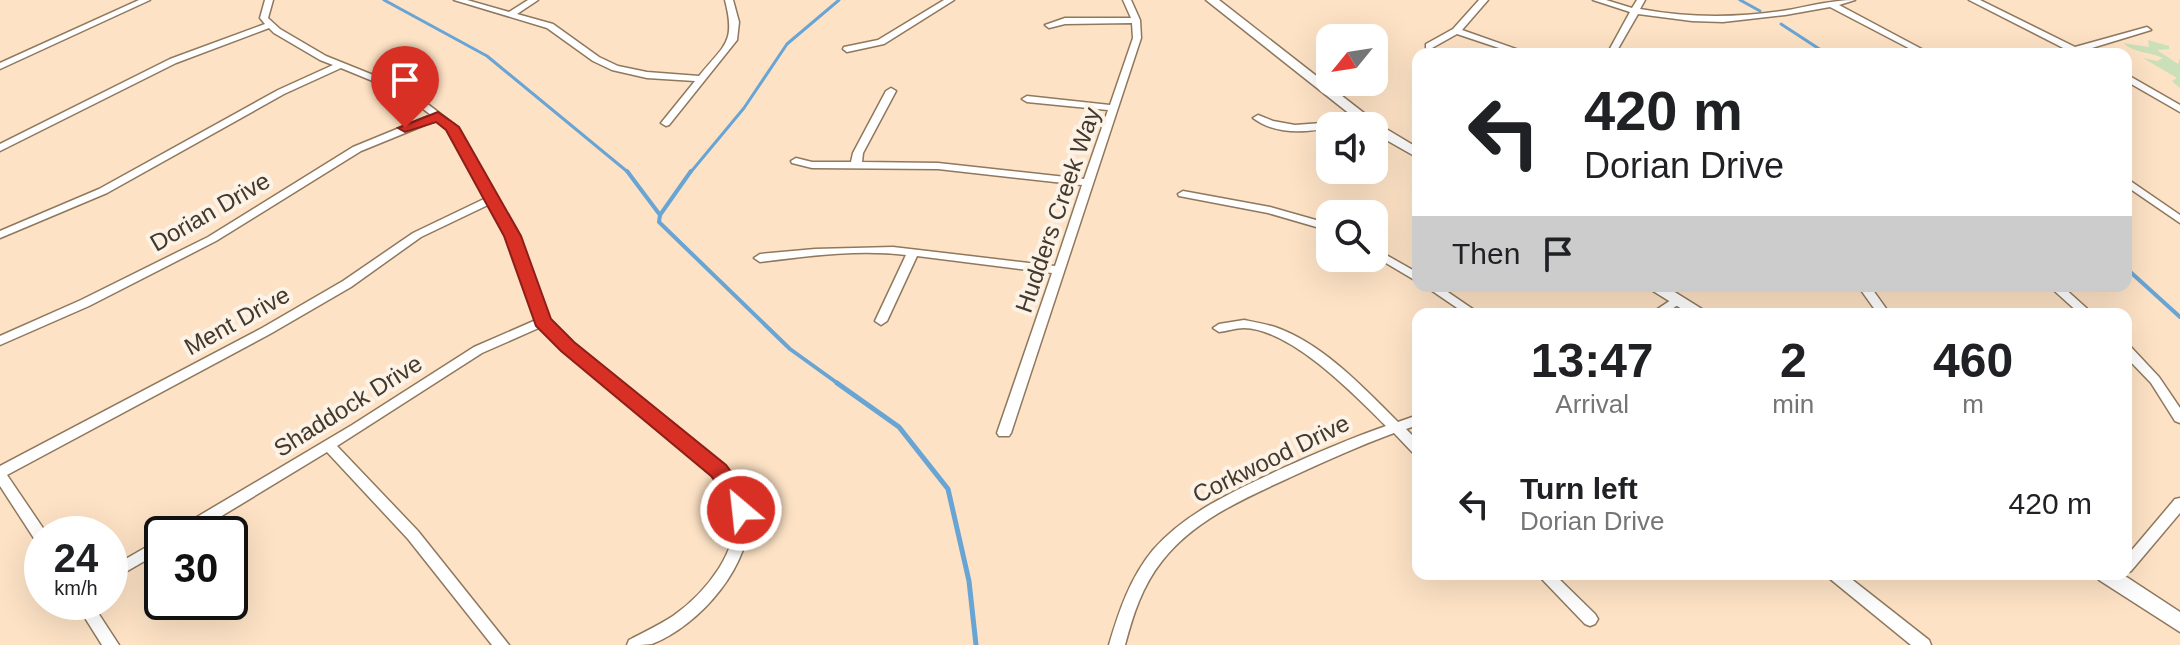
<!DOCTYPE html>
<style>
:root{--surface:#fff;--page:#f2f2f2;--text:#202124;--muted:#757577}
body{margin:0;font-family:Helvetica,sans-serif;background:var(--page);color:var(--text);height:100vh;display:flex;flex-direction:column;font-size:30px;white-space:nowrap}
*{box-sizing:border-box;margin:0}
p{font-size:26px;color:var(--muted)}
.icon{flex:none;width:44px;height:44px;fill:none;stroke:currentColor;stroke-width:2;stroke-linecap:round;stroke-linejoin:round}
.map{position:relative;flex:1;overflow:hidden}
.drawer{position:absolute;left:1412px;top:308px;width:720px;height:272px;display:flex;flex-direction:column;background:var(--surface);border-radius:16px;box-shadow:0 8px 32px #0002}
.drawer>*{flex:none}
.hud{position:absolute;left:1412px;top:48px;width:720px;height:244px;border-radius:16px;box-shadow:0 8px 32px #0002;background:#fff;color:var(--text);overflow:hidden}
.needle{width:52px;rotate:240deg}
.buttons{position:absolute;left:1316px;top:24px;display:grid;gap:16px}
.buttons a{display:grid;place-items:center;width:72px;height:72px;border-radius:16px;background:var(--surface);box-shadow:0 8px 32px #0002;font-size:40px}
.speed{position:absolute;left:24px;top:516px;display:flex;gap:16px;font-size:40px;font-weight:700;text-align:center}
.speed>*{display:grid;place-content:center;width:104px;height:104px;border-radius:50%;background:var(--surface);box-shadow:0 8px 32px #0002;line-height:1}
.speed small{font-size:20px;font-weight:400}
.speed .limit{border:4px solid #111;border-radius:12px;background:#fff;color:#111}
.pin{position:absolute;display:grid;place-items:center;width:68px;height:68px;color:#fff;margin:-82px -34px;border-radius:50% 50% 50% 0;rotate:-45deg;box-shadow:0 0 8px #0007}
.pin .icon{rotate:45deg}
.me{position:absolute;width:88px;margin:-44px;rotate:332deg;stroke-linejoin:round;filter:drop-shadow(0 0 6px #0008)}
.turn{display:flex;align-items:center;gap:28px;height:168px;padding:0 40px;font-size:36px}
.turn .icon{width:104px;height:104px;stroke-width:2.5}
.turn b{display:block;font-size:56px;line-height:68px}
.then{display:flex;align-items:center;height:76px;padding:0 40px;background:#0003;gap:16px;font-size:30px}
.eta{display:flex;justify-content:space-evenly;align-items:center;height:136px;text-align:center}
.eta b{font-size:48px;font-weight:700;line-height:56px}
ul{padding:0;list-style:none}
li{display:flex;align-items:center;gap:24px;height:120px;padding:0 40px}
li div{flex:1}
li b{display:block;font-size:30px}
li em{font-style:normal}
.map>svg:first-child{display:block}
</style>
<div class="map">
<svg width="2180" height="645" viewBox="0 0 2180 645">
<rect width="100%" height="100%" fill="#fde2c5"/>
<path fill="#c9e0b8" d="M2148 40 2169 46V49L2157 50 2178 64 2180 58V88L2172 81 2177 78 2143 58 2157 61 2163 58C2147 51 2134 53 2123 43L2149 47Z"/>
<g fill="none" stroke-linecap="round" stroke-linejoin="round">
<g stroke="#68a5d5" stroke-width="3">
<path d="M384 0 487 56 629 173"/>
<path d="M1740 0 1760 11"/>
<path d="M1781 24 1827 54"/>
<path d="M690 173 744 108 787 44 839 0"/>
</g>
<g stroke="#68a5d5" stroke-width="4">
<path d="M627 171 660 215 659 222 790 349 840 385"/>
<path d="M660 215 691 171"/>
<path d="M2126 268 2180 317"/>
</g>
<path stroke="#68a5d5" stroke-width="5" d="M837 383 899 427 948 489 969 581 976 645"/>
<defs>
<g id="minor">
<path d="M139 0H150L0 69V63Z"/>
<path d="M265 0H273L268 18 280 29 326 56 408 89 455 125 519 236 548 320 572 343 724 467C734 479 746 494 748 510 755 563 699 626 652 644 645 645 635 645 627 645L629 640C644 632 659 625 673 616 706 593 742 549 734 506 731 494 722 484 714 475L564 349 541 327 482 353 337 446 418 531 509 645H492L408 539 327 452 192 534H173L175 530 352 425 474 347 536 320 507 236 490 204 421 237 351 287 270 334 7 475 47 534H42V545L37 543 0 486V466L262 328 343 281 413 233 486 198 448 129 437 120 361 151 216 241 89 306 0 345V336L81 300 208 237 353 147 431 115 402 93 341 68 284 94 107 193 0 238V231L99 189 278 90 333 65 320 60 274 33 269 28 176 63 0 151V144L170 59 265 24 260 18Z"/>
<path d="M454 0H467L509 12 528 0H538L517 14 553 24 599 57 618 66 647 72 699 76C725 44 736 43 725 0H733L739 22 737 40 669 125 666 126 661 123 695 81 647 78 612 70 593 61 547 28Z"/>
<path d="M944 0H954L884 44 847 52 843 49 844 47 878 40Z"/>
<path d="M1123 0H1131L1140 20 1141 38 1011 433 1009 436H999L997 433 1052 273 917 256 887 321 881 325 875 321 906 255C858 249 808 256 760 262L754 258 760 254 815 249 893 247 1055 266 1082 185 938 169 812 168 792 163 791 161 796 158 812 162H851L853 153 886 91 891 88 896 91 863 153 862 162 938 163 1084 179 1108 110 1027 102 1022 99 1027 96 1110 105 1133 38 1132 23 1065 24 1049 28 1045 25 1065 18H1131Z"/>
<path d="M1479 0H1488L1462 30 1530 54H1517L1457 34 1432 48H1426V44L1453 29Z"/>
<path d="M1593 0H1606L1632 8 1637 0H1645L1640 9C1688 18 1734 18 1782 11 1807 7 1830 0 1855 0L1839 5 1931 54H1920L1830 7 1785 15 1723 22 1692 21 1638 14 1615 54H1607L1630 12Z"/>
<path d="M1969 0H1980L2075 47 2147 27 2151 30 2082 51 2086 54H2075Z"/>
<path d="M2126 74 2180 105V112L2126 81Z"/>
<path d="M1361 114 1366 117 1364 119C1331 128 1285 142 1253 118L1258 115 1273 121 1295 125 1322 123Z"/>
<path d="M2126 178 2180 215V223L2126 186Z"/>
<path d="M1183 191 1270 207 1330 224V231L1268 213 1179 196 1178 194Z"/>
<path d="M1374 248 1418 273V282L1374 256Z"/>
<path d="M1425 286H1439L1480 314H1466Z"/>
<path d="M1858 286H1870L1890 314H1878Z"/>
<path d="M2049 286H2062L2093 314H2080Z"/>
<path d="M1677 296 1683 300 1681 303 1664 314H1650Z"/>
<path d="M1244 320C1254 322 1265 324 1275 327 1323 344 1363 387 1398 422L1418 415V425L1406 429 1418 441V454L1413 453 1394 433C1359 446 1325 461 1291 477 1245 498 1194 520 1162 561 1142 586 1133 615 1125 645H1109C1119 611 1130 578 1153 550 1187 511 1237 490 1283 468 1317 453 1351 438 1386 426 1354 394 1291 329 1244 328 1236 328 1227 331 1219 332L1213 328 1219 324Z"/>
<path d="M2126 345 2130 346 2159 377 2180 408V423L2175 421 2151 383 2126 357Z"/>
<path d="M2180 498V513L2131 571 2126 573V557L2175 499Z"/>
<path d="M162 538V551L110 581V568Z"/>
<path d="M1537 574H1554L1595 614 1598 619 1595 624 1590 626 1585 624Z"/>
<path d="M1827 574H1845L1929 640 1931 645H1911L1829 578Z"/>
<path d="M75 602H91L119 645H102Z"/>
</g>
<g id="tertiary">
<path d="M1206 0H1219L1378 124 1418 148V158L1374 133V126H1365Z"/>
<path d="M1645 286H1665L1710 314H1690Z"/>
<path d="M2096 574H2122L2180 612V632L2099 580Z"/>
</g>
</defs>
<use href="#minor" stroke="#8f785d" stroke-width="3"/>
<use href="#tertiary" stroke="#8f785d" stroke-width="3"/>
<use href="#minor" fill="#fff" fill-rule="evenodd"/>
<use href="#tertiary" fill="#fff" fill-rule="evenodd"/>
</g>
<path fill="#d93025" stroke="#8d1f18" stroke-width="2" d="M438 112 459 127 521 236 551 319 574 342 726 465 743 488 752 510 749 516 741 518 733 516 726 496 711 476 561 351 536 326 504 236 446 130 436 122 405 132 398 128Z"/>
<g text-anchor="middle" stroke-width="8" stroke-linejoin="round" paint-order="stroke">
<g font-size="24" fill="#43392d" stroke="#fdf2e6">
<text transform="translate(1058 210) rotate(-71)" y="8">Hudders Creek Way</text>
<text transform="translate(210 212) rotate(-30)" y="8">Dorian Drive</text>
<text transform="translate(237 321) rotate(-29)" y="8">Ment Drive</text>
<text transform="translate(348 406) rotate(-32)" y="8">Shaddock Drive</text>
<text transform="translate(1271 459) rotate(-26)" y="8">Corkwood Drive</text>
</g>
</g>
</svg>
<div class="buttons">
<a><svg class="needle" viewBox="-14 -14 28 28"><path d="M0-13l5 13h-10z" fill="#e53935"/><path d="M0 13l5-13h-10z" fill="#757577"/></svg></a>
<a><svg class="icon" aria-label="sound" viewBox="0 0 24 24"><path d="M4 9h4l5-4v14l-5-4H4zM17 9q2 3 0 6"/></svg></a>
<a><svg class="icon" aria-label="search" viewBox="0 0 24 24"><circle cx="10" cy="10" r="6"/><path d="M15 15l6 6"/></svg></a>
</div>
<div class="speed"><div>24<small>km/h</small></div><div class="limit">30</div></div>
<div class="pin" style="left:405px;top:128px;background:#d93025"><svg class="icon" aria-label="arrive" viewBox="0 0 24 24"><path d="M6 21V4h12l-3 4 3 4H6"/></svg></div>
<svg class="me" style="left:741px;top:510px" viewBox="-20 -20 40 40"><circle r="17" fill="#d93025" stroke="#fff" stroke-width="3"/><path d="M0-11L8 9 0 5-8 9z" fill="#fff"/></svg>
<div class="hud">
<div class="turn"><svg class="icon" aria-label="left" viewBox="0 0 24 24"><path d="M17 20v-9H6M10 6l-5 5 5 5"/></svg><div><b>420 m</b>Dorian Drive</div></div>
<div class="then">Then<svg class="icon" aria-label="arrive" viewBox="0 0 24 24"><path d="M6 21V4h12l-3 4 3 4H6"/></svg></div>
</div>
<section class="drawer">
<div class="eta">
<div><b>13:47</b><p>Arrival</p></div>
<div><b>2</b><p>min</p></div>
<div><b>460</b><p>m</p></div>
</div>
<ul>
<li><svg class="icon" aria-label="left" viewBox="0 0 24 24"><path d="M17 20v-9H6M10 6l-5 5 5 5"/></svg><div><b>Turn left</b><p>Dorian Drive</p></div><em>420 m</em></li>
</ul>
</section>
</div>
